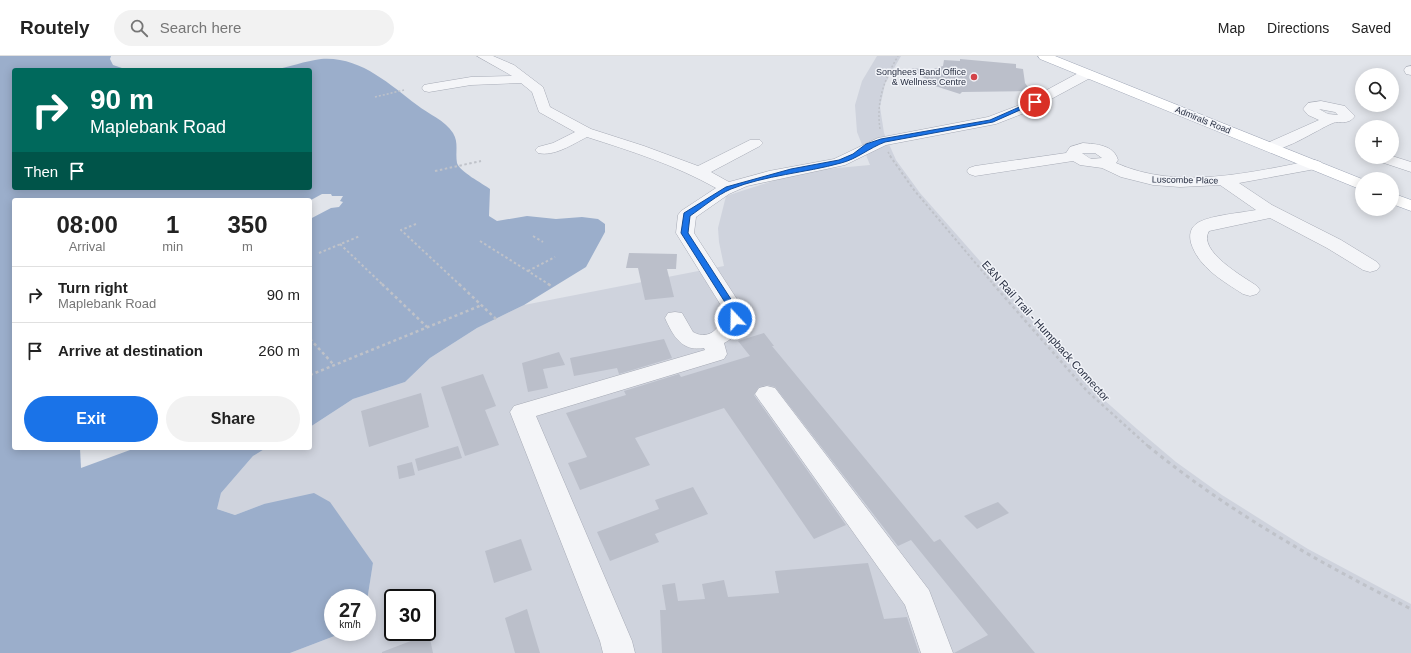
<!DOCTYPE html>
<meta charset="utf-8">
<style>
:root{--surface:#fff;--page:#f2f2f2;--text:#222;--muted:#767676;--line:#e0e0e0;--accent:#1a73e8}
body{margin:0;font-family:Arial,sans-serif;background:var(--page);color:var(--text);height:100vh;display:flex;flex-direction:column;font-size:15px;white-space:nowrap}
*{box-sizing:border-box;margin:0}
p{font-size:13px;color:var(--muted)}
.icon{flex:none;width:22px;height:22px;fill:none;stroke:currentColor;stroke-width:2;stroke-linecap:round;stroke-linejoin:round}
.map{position:relative;flex:1;overflow:hidden}
.drawer{position:absolute;left:12px;top:142px;width:300px;height:252px;display:flex;flex-direction:column;background:var(--surface);border-radius:4px;box-shadow:0 2px 10px #0003}
.drawer>*{flex:none}
.guide{position:absolute;left:12px;top:12px;width:300px;height:122px;border-radius:4px;box-shadow:0 2px 10px #0003;background:#00695c;color:#fff;overflow:hidden}
.controls{position:absolute;left:1355px;top:12px;display:grid;gap:8px}
.controls a{display:grid;place-items:center;width:44px;height:44px;border-radius:50%;background:var(--surface);box-shadow:0 2px 10px #0003;font-size:20px}
.speed{position:absolute;left:324px;top:533px;display:flex;gap:8px;font-size:20px;font-weight:700;text-align:center}
.speed>*{display:grid;place-content:center;width:52px;height:52px;border-radius:50%;background:var(--surface);box-shadow:0 2px 10px #0003;line-height:1}
.speed small{font-size:10px;font-weight:400}
.speed .limit{border:2px solid #111;border-radius:6px;background:#fff;color:#111}
.pin{position:absolute;display:grid;place-items:center;width:34px;height:34px;color:#fff;margin:-17px;border:2px solid #fff;border-radius:50%;box-shadow:0 1px 4px #0007}
.me{position:absolute;width:44px;margin:-22px;rotate:339deg;stroke-linejoin:round;filter:drop-shadow(0 0 3px #0008)}
.turn{display:flex;align-items:center;gap:14px;height:84px;padding:0 12px;font-size:18px}
.turn .icon{width:52px;height:52px;stroke-width:2.5}
.turn b{display:block;font-size:28px;line-height:34px}
.then{display:flex;align-items:center;height:38px;padding:0 12px;background:#0003;gap:8px;font-size:15px}
.eta{display:flex;justify-content:space-evenly;align-items:center;height:68px;text-align:center}
.eta b{font-size:24px;font-weight:600;line-height:28px}
.primary-button{display:flex;gap:8px;margin-top:auto;padding:8px 12px}
.primary-button a{flex:1;height:46px;border-radius:24px;background:var(--accent);color:#fff;font-size:16px;font-weight:600;line-height:46px;text-align:center}
.primary-button a+a{background:var(--page);color:var(--text)}
ul{padding:0;list-style:none}
li{display:flex;align-items:center;gap:12px;height:56px;padding:0 12px;border-top:1px solid var(--line)}
li div{flex:1}
li b{display:block;font-size:15px}
li em{font-style:normal}
header{display:flex;align-items:center;gap:24px;box-sizing:border-box;height:56px;padding:0 20px;background:var(--surface);border-bottom:1px solid var(--line)}
header strong{font-size:19px}
nav{display:flex;gap:22px;margin-inline-start:auto;font-size:14px}
.search{width:280px;height:36px;background:var(--page);display:flex;align-items:center;gap:10px;box-sizing:border-box;padding:0 14px;border-radius:22px;color:var(--muted);font-size:15px}
.map>svg:first-child{display:block}
</style>
<header>
<strong>Routely</strong>
<div class="search"><svg class="icon" aria-label="search" viewBox="0 0 24 24"><circle cx="10" cy="10" r="6"/><path d="M15 15l6 6"/></svg>Search here</div>
<nav><a>Map</a><a>Directions</a><a>Saved</a></nav>
</header>
<div class="map">
<svg width="1411" height="597" viewBox="0 0 1411 597">
<rect width="100%" height="100%" fill="#e1e4ea"/>
<path fill="#cfd3dd" fill-rule="evenodd" d="M877 0H901L885 28 880 51 884 77 896 104 920 137 1076 314 1103 343 1137 373 1176 406 1222 439 1308 493 1411 548V597H290L345 576H367V545L373 507 264 448 235 459 217 453 221 437 253 400 266 392H310V371L353 343 405 326 430 302 477 272 524 249 724 210 719 186 718 172 726 140 804 115 870 109 857 76 855 49 862 25ZM393 542H427V576H393Z"/>
<path fill="#9baecb" d="M0 0H111L110 3 113 9 128 14H14V132H310V14H274C289 11 305 5 321 3 360 0 389 28 417 49 428 58 445 64 453 77 459 87 455 96 457 107 460 116 482 127 490 133L489 160 497 165 527 160 556 163 582 161 598 163 605 168V176L586 211 524 249 477 272 430 302 405 326 353 343 310 371V163L331 152 339 151 343 146 340 145 343 140H332L331 138H322L311 144H14V392H266L253 400 221 437 217 453 235 459 264 448 314 437 330 446 373 507 367 545V542H333V576H345L290 597H0Z"/>
<path fill="#e1e4ea" d="M80 392H130V394L81 412Z"/>
<g fill="#bbbfca">
<path d="M960 3 1016 8V12L1023 13 1025 27 1031 35 962 36 960 38 932 29 912 12 930 14 943 10 944 4 960 5Z"/>
<path d="M629 197 677 198 676 213H667L674 241 645 244 638 212H626Z"/>
<path d="M764 277 774 290H772L934 486 940 483 1035 597H954L988 579 911 484 898 490 775 331 767 329 759 331 754 339 846 469 814 483 724 352 635 382 650 409 580 434 568 407 587 401 566 357 626 339 624 335 679 318 681 321 750 300 738 285Z"/>
<path d="M664 283 672 302 619 318 617 312 574 320 570 302Z"/>
<path d="M559 296 565 309 543 313 548 332 528 336 522 307Z"/>
<path d="M483 318 496 350 485 354 499 389 465 400 441 331Z"/>
<path d="M421 337 429 371 369 391 361 355Z"/>
<path d="M458 390 462 402 418 415 415 403Z"/>
<path d="M412 406 415 419 399 423 397 410Z"/>
<path d="M693 431 708 458 655 478 659 486 610 505 597 476 659 453 655 444Z"/>
<path d="M998 446 1009 457 977 473 964 460Z"/>
<path d="M521 483 532 514 494 527 485 495Z"/>
<path d="M868 507 884 563 907 561 919 597H662L660 554H666L662 529 675 527 678 545 705 543 702 528 724 524 728 541 779 537 775 515Z"/>
<path d="M527 553 533 574 540 597H515L505 562Z"/>
<path d="M429 578 433 597H382V596Z"/>
</g>
<g fill="none" stroke-linecap="round" stroke-linejoin="round">
<defs>
<g id="minor">
<path d="M477 0H493L514 9 543 31 550 51 591 73 644 90 698 110 750 84H760L763 87 760 90 711 116 729 126 769 115 834 103 878 82 988 61 1017 50 1082 15 1087 14 1093 18 1092 21 1027 56 996 68 886 89 845 109 747 130 729 138 696 161 694 177 742 251C746 266 738 280 724 287L727 298 724 303 536 360 632 585 635 597H603L600 585 510 356 514 350 705 294 704 292C682 296 673 280 665 262L668 257 675 256 682 257 693 276C710 286 725 269 722 251L676 177 678 159 681 155 716 132C675 109 631 95 587 81 573 88 554 101 538 97L535 94 538 91 553 87 575 76 539 56 532 36 521 27 471 29 429 36 424 35 422 32 424 29 429 28 471 21 512 20Z"/>
<path d="M1411 10V19L1406 18 1404 14 1406 11Z"/>
<path d="M1321 45 1345 50 1355 60C1348 70 1340 64 1333 67 1316 74 1282 98 1265 94L1262 91 1265 88 1319 64 1308 59 1303 53 1308 47ZM1319 53 1335 56 1338 59 1328 58Z"/>
<path d="M1083 87C1096 88 1114 89 1118 104L1116 107C1178 135 1251 116 1315 104L1321 106 1323 109 1321 112 1239 127 1272 149 1341 184 1377 206 1380 210 1377 214 1370 216 1363 214 1327 192 1270 162 1209 175C1197 195 1244 221 1257 230L1260 234 1257 238 1250 240 1243 238C1223 225 1199 212 1191 187 1189 179 1190 171 1199 166 1213 159 1240 157 1256 154L1220 129 1180 131 1153 129 1121 121 1102 112 1080 109 1073 105 975 120 969 118 967 115 969 112 975 110 1066 97 1070 91ZM1082 97H1095L1102 102 1091 103Z"/>
<path d="M1392 100 1411 106V116L1375 104 1372 101Z"/>
<path d="M767 330 775 332 929 534 953 597H921L905 549 755 338 759 332Z"/>
</g>
<g id="major">
<path d="M1038 0H1055L1362 123V134L1040 3Z"/>
<path d="M1392 137 1411 144V155L1392 148Z"/>
</g>
</defs>
<use href="#minor" stroke="#a6aab5" stroke-width="1"/>
<use href="#major" stroke="#a0a7b7" stroke-width="1"/>
<g stroke="#bfc2c9" stroke-width="1.5" stroke-dasharray="2 2" stroke-linecap="butt">
<path d="M375 41 404 34"/>
<path d="M880 73C876 45 884 24 898 0"/>
<path d="M888 96 891 101"/>
</g>
<g stroke="#bfc2c9" stroke-width="2" stroke-dasharray="2.5 2.5" stroke-linecap="butt">
<path d="M890 100 914 134 994 229"/>
<path d="M435 115 481 105"/>
<path d="M416 168 401 174 460 229"/>
<path d="M533 180 543 186"/>
<path d="M480 185 550 229"/>
<path d="M340 188 383 229"/>
<path d="M319 197 360 180"/>
<path d="M528 215 555 201"/>
</g>
<g stroke="#bfc2c9" stroke-width="2.5" stroke-dasharray="3 3" stroke-linecap="butt">
<path d="M382 228 427 271"/>
<path d="M459 228 496 263"/>
<path d="M548 228 553 231"/>
<path d="M993 228 1087 335 1149 391"/>
<path d="M310 283 334 309"/>
<path d="M310 319 482 249"/>
</g>
<path stroke="#bfc2c9" stroke-width="3" stroke-dasharray="4 4" stroke-linecap="butt" d="M1148 390C1229 456 1318 506 1411 553"/>
<use href="#minor" fill="#f4f5f8" fill-rule="evenodd"/>
<use href="#major" fill="#fff" fill-rule="evenodd"/>
</g>
<path fill="#1a73e8" stroke="#114b97" d="M1033 45 1038 46 993 66 885 86C869 92 857 103 841 107 805 117 766 119 731 133 717 139 703 151 690 160L688 177 736 251 739 263 738 265H732L728 251 681 177 684 157 726 131 791 113 839 104 853 98 866 88 881 83 990 64Z"/>
<circle fill="#d34349" stroke="#f1f3f8" stroke-width="1.5" cx="974" cy="21" r="4"/>
<g text-anchor="middle" stroke-width="3" stroke-linejoin="round" paint-order="stroke">
<g font-size="9" fill="#293043" stroke="#f1f3f8" text-anchor="end">
<text x="966" y="19">Songhees Band Office<tspan x="966" dy="10">&amp; Wellness Centre</tspan></text>
</g>
<g font-size="9" fill="#293043" stroke="#f1f3f8">
<text transform="translate(1203 64) rotate(22)" y="3">Admirals Road</text>
<text transform="translate(1185 124) rotate(1)" y="3">Luscombe Place</text>
</g>
<g font-size="11" fill="#293043" stroke="#f1f3f8">
<text transform="translate(1046 275) rotate(48)" y="4">E&amp;N Rail Trail - Humpback Connector</text>
</g>
</g>
</svg>
<div class="controls">
<a><svg class="icon" aria-label="search" viewBox="0 0 24 24"><circle cx="10" cy="10" r="6"/><path d="M15 15l6 6"/></svg></a>
<a>+</a>
<a>−</a>
</div>
<div class="speed"><div>27<small>km/h</small></div><div class="limit">30</div></div>
<div class="pin" style="left:1035px;top:46px;background:#d93025"><svg class="icon" aria-label="arrive" viewBox="0 0 24 24"><path d="M6 21V4h12l-3 4 3 4H6"/></svg></div>
<svg class="me" style="left:735px;top:263px" viewBox="-20 -20 40 40"><circle r="17" fill="#1a73e8" stroke="#fff" stroke-width="3"/><path d="M0-11L8 9 0 5-8 9z" fill="#fff"/></svg>
<div class="guide">
<div class="turn"><svg class="icon" aria-label="right" viewBox="0 0 24 24"><path d="M7 20v-9h11M14 6l5 5-5 5"/></svg><div><b>90 m</b>Maplebank Road</div></div>
<div class="then">Then<svg class="icon" aria-label="arrive" viewBox="0 0 24 24"><path d="M6 21V4h12l-3 4 3 4H6"/></svg></div>
</div>
<section class="drawer">
<div class="eta">
<div><b>08:00</b><p>Arrival</p></div>
<div><b>1</b><p>min</p></div>
<div><b>350</b><p>m</p></div>
</div>
<ul>
<li><svg class="icon" aria-label="right" viewBox="0 0 24 24"><path d="M7 20v-9h11M14 6l5 5-5 5"/></svg><div><b>Turn right</b><p>Maplebank Road</p></div><em>90 m</em></li>
<li><svg class="icon" aria-label="arrive" viewBox="0 0 24 24"><path d="M6 21V4h12l-3 4 3 4H6"/></svg><div><b>Arrive at destination</b></div><em>260 m</em></li>
</ul>
<div class="primary-button"><a>Exit</a><a>Share</a></div>
</section>
</div>
